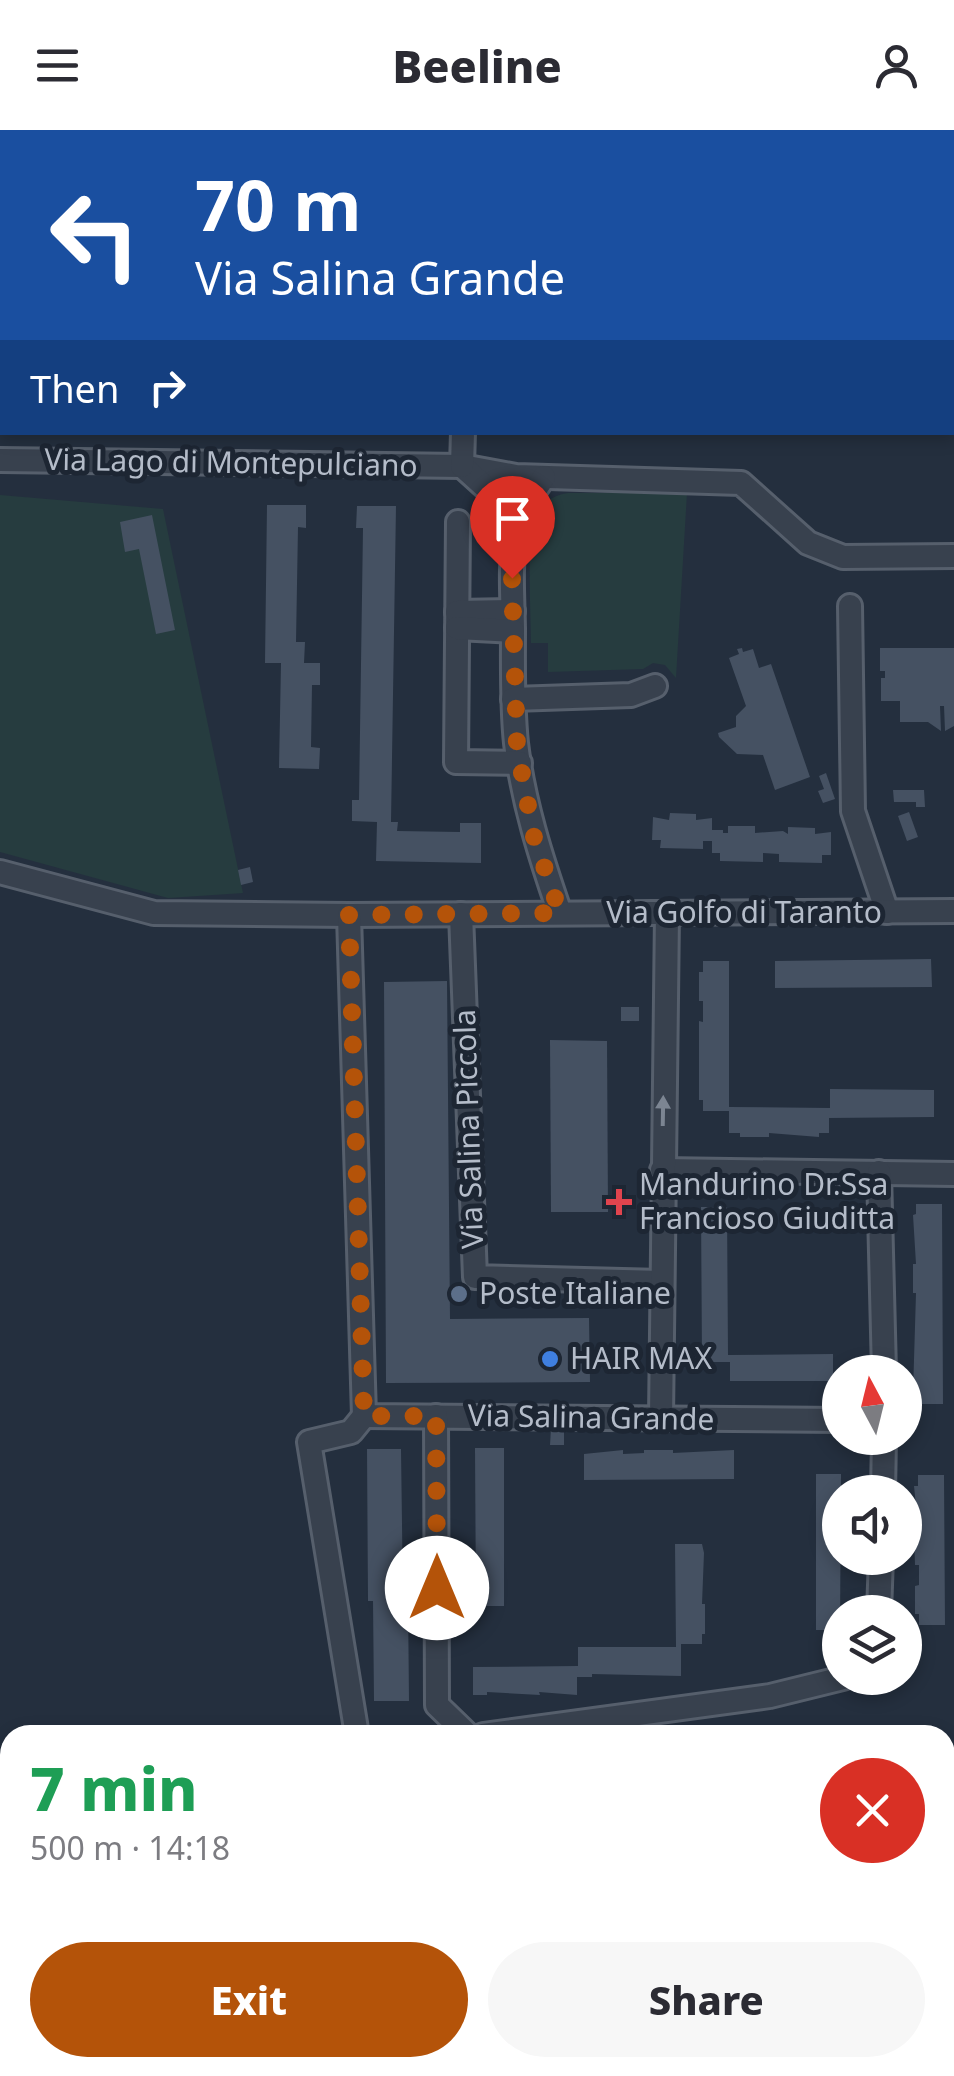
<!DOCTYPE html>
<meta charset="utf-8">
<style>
:root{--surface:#fff;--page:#f7f7f7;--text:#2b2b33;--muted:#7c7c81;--accent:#b45309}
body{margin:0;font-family:"Noto Sans",sans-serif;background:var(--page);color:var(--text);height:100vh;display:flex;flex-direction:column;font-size:38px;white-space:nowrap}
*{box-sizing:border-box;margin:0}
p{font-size:32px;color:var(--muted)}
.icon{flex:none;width:55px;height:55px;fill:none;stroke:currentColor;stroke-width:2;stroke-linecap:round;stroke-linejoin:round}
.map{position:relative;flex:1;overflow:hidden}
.panel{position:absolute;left:0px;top:1595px;width:955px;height:352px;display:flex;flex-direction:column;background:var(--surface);border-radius:30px 30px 0 0;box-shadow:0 5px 15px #0003}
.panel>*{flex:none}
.guide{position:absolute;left:0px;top:0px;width:955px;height:305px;box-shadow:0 5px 15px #0003;background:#1a4fa0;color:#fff;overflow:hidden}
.needle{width:65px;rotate:353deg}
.tools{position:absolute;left:822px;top:1225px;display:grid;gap:20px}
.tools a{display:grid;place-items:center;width:100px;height:100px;border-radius:50%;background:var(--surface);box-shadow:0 5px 15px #0003;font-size:50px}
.pin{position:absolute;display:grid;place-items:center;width:85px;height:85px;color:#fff;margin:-102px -42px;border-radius:50% 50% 50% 0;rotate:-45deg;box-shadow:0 0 10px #0007}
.pin .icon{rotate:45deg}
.me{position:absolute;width:110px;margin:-55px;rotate:0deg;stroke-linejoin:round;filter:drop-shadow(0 0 8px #0008)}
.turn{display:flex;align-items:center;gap:35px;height:210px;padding:0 30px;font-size:45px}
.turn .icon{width:130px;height:130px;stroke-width:2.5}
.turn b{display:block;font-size:70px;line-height:85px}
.then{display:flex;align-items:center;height:95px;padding:0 30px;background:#0003;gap:20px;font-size:38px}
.round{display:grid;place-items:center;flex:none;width:105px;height:105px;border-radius:52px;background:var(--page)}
.overview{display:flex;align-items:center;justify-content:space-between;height:170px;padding:0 30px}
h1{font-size:60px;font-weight:800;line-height:75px;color:#1e9e55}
.primary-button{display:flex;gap:20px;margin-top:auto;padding:20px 30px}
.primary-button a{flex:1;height:115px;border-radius:60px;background:var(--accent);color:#fff;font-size:40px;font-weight:800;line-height:115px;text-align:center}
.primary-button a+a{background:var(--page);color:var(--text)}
header{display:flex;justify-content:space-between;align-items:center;height:130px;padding:0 30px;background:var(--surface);font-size:45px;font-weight:800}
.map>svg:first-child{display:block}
</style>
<header><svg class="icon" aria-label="menu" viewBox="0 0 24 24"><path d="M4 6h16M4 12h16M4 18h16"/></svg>Beeline<svg class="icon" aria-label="person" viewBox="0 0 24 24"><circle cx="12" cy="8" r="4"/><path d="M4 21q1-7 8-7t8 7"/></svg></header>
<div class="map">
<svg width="954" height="1946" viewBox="0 0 954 1946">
<rect width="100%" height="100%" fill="#242f3e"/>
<g fill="#263c3f">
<path d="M568 363H687L676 548 665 535 653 533 643 539 548 542V513H531C531 486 526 405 536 385 543 372 554 365 568 363Z"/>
<path d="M0 365 163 379 243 763 168 768 0 722Z"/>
</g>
<g fill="#455162">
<path d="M267 375H306V398L298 397 296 512H305L304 533H320V555H312L311 617 320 618 319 639 279 638 281 533H265Z"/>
<path d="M357 376H396L391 692H398L397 701 460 702V693H481V733L376 731 377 692 352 691V670H359L363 398H356Z"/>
<path d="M152 385 175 500 156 504 139 419 125 422 120 392Z"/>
<path d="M742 518 743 522 753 519 759 538 771 534 810 647 775 660 763 625 737 624 719 607 718 603 736 597V586L746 576 729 528 739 524 737 519Z"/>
<path d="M880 518H954V596L945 601 944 576H940L941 601 928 592H900V571H881V548H885V541H880Z"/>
<path d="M826 643 835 669 823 673 818 661 824 659 819 646Z"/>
<path d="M893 660H924L925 677H916V672H894Z"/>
<path d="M909 682 918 707 907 711 898 686Z"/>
<path d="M670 683 696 684V690L712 688V700H723V703H728V696H755V703L783 701 788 704V697L815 698V704L831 702V725H822V733L779 732V724L763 723V732L720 731V723H712V711H703V719L660 718 661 710H652L653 687 669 690Z"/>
<path d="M250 737 253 752 241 755 238 740Z"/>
<path d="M931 829 932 857 775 858V831Z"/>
<path d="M703 831H729V981H703V970H699V891L703 892V871H699V842H703Z"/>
<path d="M447 851 450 1189 589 1188 590 1252 386 1253 384 852Z"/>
<rect x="621" y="877" width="18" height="14"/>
<path d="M550 910 607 911 608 1082H551Z"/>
<path d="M830 959 934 960V987L829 988V1003H819V1007L769 1003V1007H740V1003H729V977L830 978Z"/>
<path d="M916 1074H942L943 1274H917V1264L913 1263 916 1163H913V1134H916L913 1085 916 1084Z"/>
<path d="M701 1077H727L728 1225 833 1224V1251H730V1232H702Z"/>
<path d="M551 1298H564V1315H550Z"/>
<path d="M475 1318H504V1476H476Z"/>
<path d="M367 1319H401L403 1468H408L409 1571H374L373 1471H368Z"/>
<path d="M623 1320V1324L644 1323V1320H673V1323L734 1320V1349L584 1350V1324Z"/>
<path d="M816 1344H841L840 1500H816Z"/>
<path d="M918 1345H944L945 1495H919V1484H915V1456L919 1455V1435H915L914 1405H919L914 1356H918Z"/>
<path d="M675 1414H702L704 1423 702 1474H705V1504H702V1514H681V1546L592 1544V1547H577V1565L539 1562 540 1565 487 1562V1565H473V1537L578 1536V1517H676Z"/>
</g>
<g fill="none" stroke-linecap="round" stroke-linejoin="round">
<defs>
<g id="minor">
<path d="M10 2 12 0"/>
<path d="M69 2 71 0"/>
<path d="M331 2V0"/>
<path d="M560 2V0"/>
<path d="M671 2V0"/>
<path d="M750 2V0"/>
<path d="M952 57H954"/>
<path d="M0 71 2 69"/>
<path d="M952 117 954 118"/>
<path d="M0 201H2"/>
<path d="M0 330 462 336 516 346 741 353 808 413 843 427 954 426"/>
<path d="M462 336 493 364 512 415"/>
<path d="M462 336 463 302"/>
<path d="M544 347C505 400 512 436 513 499 513 537 512 575 516 613 523 672 541 728 560 783"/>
<path d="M458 392 456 632 520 633"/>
<path d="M850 476 853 681 887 782"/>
<path d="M457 482 513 481"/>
<path d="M457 498 513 501"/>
<path d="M513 569 631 565 655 556"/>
<path d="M0 742 154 783 349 785 954 781"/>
<path d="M461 784 475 1147 661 1152"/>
<path d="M349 785 364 1286 840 1290"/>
<path d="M662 1040 954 1044"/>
<path d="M879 1042 884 1242"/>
<path d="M436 1286 437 1575 468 1605"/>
<path d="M661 1288 667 784"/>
<path d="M883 1362 884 1308"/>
<path d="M879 1482 881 1428"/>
<path d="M357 1605 309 1312 351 1302 364 1286"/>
<path d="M483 1605 770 1566 843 1548"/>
</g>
</defs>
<use href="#minor" stroke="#565f6c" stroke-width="28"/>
<use href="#minor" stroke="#38414e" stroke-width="22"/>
</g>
<defs><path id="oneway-solid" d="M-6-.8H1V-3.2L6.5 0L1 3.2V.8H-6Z" transform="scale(2.5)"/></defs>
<use fill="#7c8592" href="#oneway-solid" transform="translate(663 981) rotate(-89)"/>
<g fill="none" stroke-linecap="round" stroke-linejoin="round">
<path stroke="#b45309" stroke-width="18" stroke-dasharray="0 32.4" d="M437 1458 436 1286H364L349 785 560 783 534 707 517 617 512 448"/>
</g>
<path fill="#e0444e" stroke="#1d2633" stroke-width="4" d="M614 1057h10v10h10v10h-10v10h-10v-10h-10v-10h10z"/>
<circle fill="#5c6f8a" stroke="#1d2633" stroke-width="4" cx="459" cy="1164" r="10"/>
<circle fill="#3f7fe0" stroke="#1d2633" stroke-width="4" cx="550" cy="1229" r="10"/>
<g text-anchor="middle" stroke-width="10" stroke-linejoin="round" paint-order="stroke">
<g font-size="30" fill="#b4bcc9" stroke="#1d2633">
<text transform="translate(231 333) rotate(1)" y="10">Via Lago di Montepulciano</text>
<text x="744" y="793">Via Golfo di Taranto</text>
<text transform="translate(469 999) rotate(-92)" y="10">Via Salina Piccola</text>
<text transform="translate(591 1288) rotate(1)" y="10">Via Salina Grande</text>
</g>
<g font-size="30" fill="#b4bcc9" stroke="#1d2633" text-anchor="start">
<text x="639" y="1065">Mandurino Dr.Ssa<tspan x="639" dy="34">Francioso Giuditta</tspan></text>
<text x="479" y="1174">Poste Italiane</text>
<text x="570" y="1239">HAIR MAX</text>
</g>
</g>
</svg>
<div class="tools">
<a><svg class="needle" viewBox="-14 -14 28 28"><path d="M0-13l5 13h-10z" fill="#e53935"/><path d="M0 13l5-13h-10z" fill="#7c7c81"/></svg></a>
<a><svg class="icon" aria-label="sound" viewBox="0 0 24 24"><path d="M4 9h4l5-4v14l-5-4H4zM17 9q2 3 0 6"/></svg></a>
<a><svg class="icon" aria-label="layers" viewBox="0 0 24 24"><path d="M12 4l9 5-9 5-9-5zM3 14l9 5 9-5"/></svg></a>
</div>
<div class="pin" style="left:512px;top:448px;background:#d93025"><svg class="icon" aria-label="arrive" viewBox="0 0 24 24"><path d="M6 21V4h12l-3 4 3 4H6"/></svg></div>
<svg class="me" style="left:437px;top:1458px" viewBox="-20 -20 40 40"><circle r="19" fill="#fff"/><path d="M0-13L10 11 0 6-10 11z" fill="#b45309"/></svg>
<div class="guide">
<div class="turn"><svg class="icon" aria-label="left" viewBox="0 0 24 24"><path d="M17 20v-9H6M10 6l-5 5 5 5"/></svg><div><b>70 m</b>Via Salina Grande</div></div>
<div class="then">Then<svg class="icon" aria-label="right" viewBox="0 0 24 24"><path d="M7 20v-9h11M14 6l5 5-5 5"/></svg></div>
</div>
<section class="panel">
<div class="overview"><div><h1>7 min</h1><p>500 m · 14:18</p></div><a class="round" style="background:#d93025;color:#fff"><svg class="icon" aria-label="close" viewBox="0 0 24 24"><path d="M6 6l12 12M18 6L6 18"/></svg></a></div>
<div class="primary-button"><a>Exit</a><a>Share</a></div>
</section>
</div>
